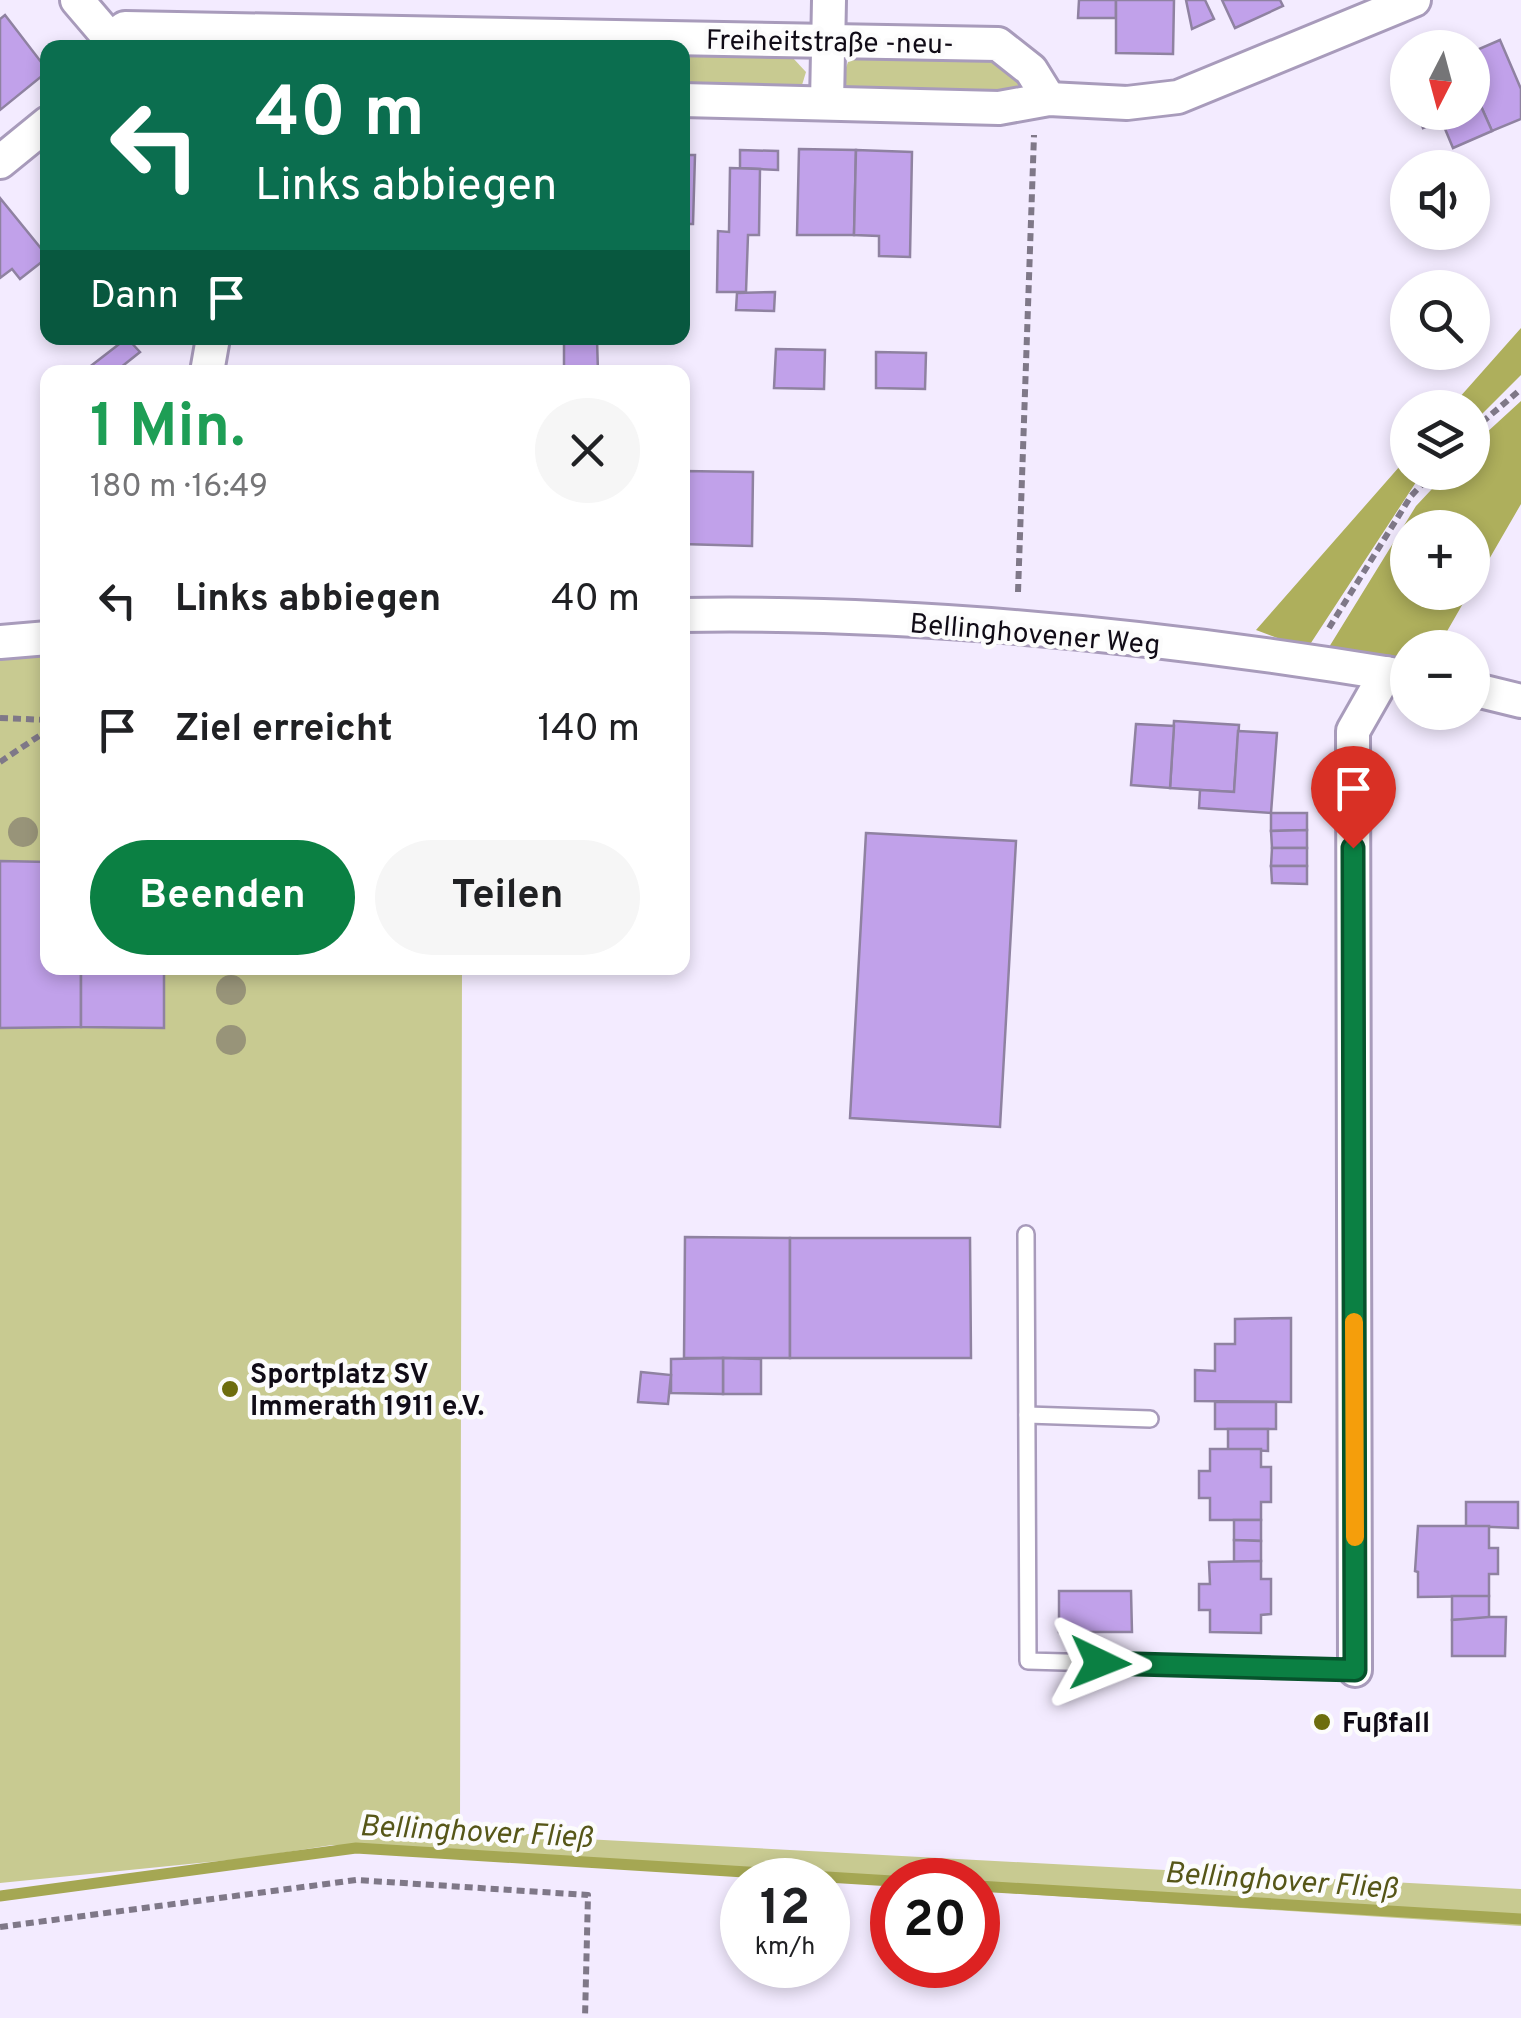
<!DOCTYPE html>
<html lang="de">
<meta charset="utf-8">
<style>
:root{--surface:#fff;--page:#f6f6f6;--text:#202124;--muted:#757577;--accent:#0b8043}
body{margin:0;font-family:Overpass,sans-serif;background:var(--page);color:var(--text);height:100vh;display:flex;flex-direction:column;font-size:38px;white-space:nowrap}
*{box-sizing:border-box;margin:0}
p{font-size:32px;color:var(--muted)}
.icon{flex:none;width:55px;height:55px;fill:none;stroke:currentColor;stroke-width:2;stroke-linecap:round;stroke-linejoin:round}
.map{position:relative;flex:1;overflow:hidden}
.sheet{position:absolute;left:40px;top:365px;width:650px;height:610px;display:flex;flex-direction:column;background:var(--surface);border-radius:20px;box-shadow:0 5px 15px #0003}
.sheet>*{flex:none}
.guide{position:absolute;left:40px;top:40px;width:650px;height:305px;border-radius:20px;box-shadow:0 5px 15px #0003;background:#0b6e4f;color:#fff;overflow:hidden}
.needle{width:65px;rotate:186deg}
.buttons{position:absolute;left:1390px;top:30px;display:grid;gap:20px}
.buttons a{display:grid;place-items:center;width:100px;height:100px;border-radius:50%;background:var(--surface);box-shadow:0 5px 15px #0003;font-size:50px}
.speed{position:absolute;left:720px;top:1858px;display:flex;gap:20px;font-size:50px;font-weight:700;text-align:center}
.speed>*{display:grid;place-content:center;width:130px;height:130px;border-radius:50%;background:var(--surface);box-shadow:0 5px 15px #0003;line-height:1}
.speed small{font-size:25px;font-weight:400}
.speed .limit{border:15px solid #d22;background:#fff;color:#111}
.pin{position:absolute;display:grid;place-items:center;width:85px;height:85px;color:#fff;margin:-102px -42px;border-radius:50% 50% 50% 0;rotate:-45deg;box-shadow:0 0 10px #0007}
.pin .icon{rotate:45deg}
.me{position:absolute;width:110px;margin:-55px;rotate:92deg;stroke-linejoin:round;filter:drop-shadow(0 0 8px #0008)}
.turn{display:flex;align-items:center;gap:35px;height:210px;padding:0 50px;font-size:45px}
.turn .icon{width:130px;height:130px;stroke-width:2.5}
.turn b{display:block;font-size:70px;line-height:85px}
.then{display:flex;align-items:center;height:95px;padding:0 50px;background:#0003;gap:20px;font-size:38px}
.round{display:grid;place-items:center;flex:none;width:105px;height:105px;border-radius:52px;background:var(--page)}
.summary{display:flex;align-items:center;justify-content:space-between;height:170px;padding:0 50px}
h1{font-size:60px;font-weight:700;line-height:75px;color:#1e9e55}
.primary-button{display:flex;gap:20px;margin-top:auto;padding:20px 50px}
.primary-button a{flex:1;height:115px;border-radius:60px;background:var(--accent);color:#fff;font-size:40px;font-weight:700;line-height:115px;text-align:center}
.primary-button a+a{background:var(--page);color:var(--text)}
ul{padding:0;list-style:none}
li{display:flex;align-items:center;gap:30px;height:130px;padding:0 50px}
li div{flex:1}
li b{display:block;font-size:38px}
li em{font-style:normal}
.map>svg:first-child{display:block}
</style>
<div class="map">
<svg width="1521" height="2018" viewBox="0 0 1521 2018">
<rect width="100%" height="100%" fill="#f3ebff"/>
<g fill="#c8ca91">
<path d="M683 54 792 57 806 72 802 85 791 93 683 90Z"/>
<path d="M860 56 999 62 1016 75 1022 88 1020 94 848 90 843 76 848 62Z"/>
<path d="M47 647 48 968H462L460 1827 566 1838 1521 1889V1926L978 1891V1880H892V1885L332 1845 249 1858 0 1883V651Z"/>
</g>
<g fill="#aeaf5c">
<path d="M1521 328V375L1473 423 1472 408 1451 407Z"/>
<path d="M1521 401V504L1473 587 1472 528H1408V592L1469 593 1438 647 1408 648 1407 665 1326 652 1416 506 1447 473 1472 472 1473 445Z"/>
<path d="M1407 458 1408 472 1422 473 1307 649 1256 630Z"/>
</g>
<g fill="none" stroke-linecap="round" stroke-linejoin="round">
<g stroke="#a5a753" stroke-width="11">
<path d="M978 1886 1521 1919"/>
<path d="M0 1896 356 1848 892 1881"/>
</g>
</g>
<g fill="#c1a1ea" stroke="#8f82a1" stroke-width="2.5">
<path d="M1079 0H1116V18H1078Z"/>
<path d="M1116 0H1174L1173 54 1116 53Z"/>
<path d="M1186 0H1205L1214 19 1192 29Z"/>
<path d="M1222 0H1280L1283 6 1235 28Z"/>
<path d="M5 15 48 71 0 110V19Z"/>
<path d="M1500 40 1521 89V119L1492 131 1472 86V52Z"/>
<path d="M1472 86 1492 131 1453 148 1438 112H1472Z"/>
<path d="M1417 112H1438L1442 120 1423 128Z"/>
<path d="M799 149 856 150 854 235H797Z"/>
<path d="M740 150 778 151V170L740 168Z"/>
<path d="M856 150 912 152 910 257 879 256V236L854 235Z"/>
<path d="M682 155H695L693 224H682Z"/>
<path d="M730 168 760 169 759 235H748L746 292H717L718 231 729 232Z"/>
<path d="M0 198 48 257 20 279 12 269 0 278Z"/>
<path d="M775 292 774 311 736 310 737 293Z"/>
<path d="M127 338 140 352 115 372H83Z"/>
<path d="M597 339 598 372H564V340Z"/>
<path d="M776 349 825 350 824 389 774 388Z"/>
<path d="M876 352 926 353 925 389 876 388Z"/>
<path d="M682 471 753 472 752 546 682 544Z"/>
<path d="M1174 721 1239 725 1234 792 1170 788Z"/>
<path d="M1136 724 1174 726 1170 788 1131 785Z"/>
<path d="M1238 731 1277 733 1271 813 1199 808 1200 790 1234 792Z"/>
<path d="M1271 813H1307V830L1271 831Z"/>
<path d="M1307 830V848H1272L1271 831Z"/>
<path d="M866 833 1016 841 1000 1127 850 1118Z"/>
<path d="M1272 848H1307V866H1271Z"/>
<path d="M0 861 48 862V968H81V1027L0 1028Z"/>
<path d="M1271 866H1307V884L1272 883Z"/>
<path d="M81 968H164V1028L81 1027Z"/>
<path d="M685 1237 790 1238V1358H684Z"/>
<path d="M790 1238H970L971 1358H790Z"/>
<path d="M1291 1318V1402L1195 1401V1370L1215 1371V1344H1235V1319Z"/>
<path d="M723 1358 761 1359V1394H723Z"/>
<path d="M723 1358V1394L671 1393V1359Z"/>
<path d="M641 1372 671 1375 668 1404 638 1402Z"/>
<rect x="1215" y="1402" width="61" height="27"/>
<path d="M1228 1429H1268V1451L1228 1449Z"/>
<path d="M1210 1449H1261V1467H1271V1502H1261V1520H1210V1498H1199V1471H1210Z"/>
<path d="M1466 1502H1518V1528L1466 1526Z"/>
<path d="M1234 1520H1261V1541L1234 1540Z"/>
<path d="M1418 1526H1489V1548H1498V1574H1489V1596L1418 1597V1572L1415 1571Z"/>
<path d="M1234 1540 1261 1541V1561L1234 1562Z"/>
<path d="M1261 1561V1579H1271V1614L1261 1615V1633L1210 1632V1610H1199V1584H1210L1209 1562Z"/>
<path d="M1059 1591H1131L1132 1632H1059Z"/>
<rect x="1452" y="1596" width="37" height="24"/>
<path d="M1489 1617H1506L1505 1656H1452V1620Z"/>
</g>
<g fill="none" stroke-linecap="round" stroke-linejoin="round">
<defs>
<g id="lane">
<path d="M1026 1234 1028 1661 1355 1670"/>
<path d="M1027 1415 1150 1419"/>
</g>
<g id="street">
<path d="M77 0 118 48"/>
<path d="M110 39 125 28 998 44 1031 70 1049 99"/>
<path d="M682 100 999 108 1049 99 1127 103 1178 97 1414 0"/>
<path d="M827 103 829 0"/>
<path d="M0 162 48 123"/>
<path d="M207 372 213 338"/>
<path d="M682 615C923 611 1167 637 1404 676"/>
<path d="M0 642 48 638"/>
<path d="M1472 689 1521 701"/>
<path d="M1355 1670 1353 731 1386 673"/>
</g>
</defs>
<use href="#lane" stroke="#a89bbb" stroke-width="20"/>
<use href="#street" stroke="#a89bbb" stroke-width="38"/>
<g stroke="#7f7888" stroke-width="6" stroke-dasharray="8 5" stroke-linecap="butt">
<path d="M1472 431 1521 389"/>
<path d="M1018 592 1034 135"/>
<path d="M1329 628 1411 496 1434 472"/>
<path d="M0 718 48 720"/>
<path d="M0 762 48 730"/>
<path d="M0 1927 356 1880 588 1895 585 2018"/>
</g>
<use href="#lane" stroke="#fff" stroke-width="15"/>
<use href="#street" stroke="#fff" stroke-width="32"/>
</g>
<g fill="#989479">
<circle cx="23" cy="832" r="15"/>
<circle cx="231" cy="990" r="15"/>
<circle cx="231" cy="1040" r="15"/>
</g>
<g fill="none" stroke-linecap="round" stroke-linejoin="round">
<defs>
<path id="route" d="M1100 1663 1355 1670 1353 848"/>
</defs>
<use href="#route" stroke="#07532c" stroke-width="25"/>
<use href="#route" stroke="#0b8043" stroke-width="18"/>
<path stroke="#f59e0b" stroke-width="18" d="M1354 1322 1355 1537"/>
</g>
<g fill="#6d6d0e" stroke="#fcfcfc" stroke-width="4">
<circle cx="230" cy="1389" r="10"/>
<circle cx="1322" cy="1722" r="10"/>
</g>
<g text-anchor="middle" stroke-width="9" stroke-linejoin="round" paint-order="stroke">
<g font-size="28" fill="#100b16" stroke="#fcfcfc">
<text transform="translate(830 41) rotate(1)" y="10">Freiheitstraße -neu-</text>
<text transform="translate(1035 633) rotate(5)" y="10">Bellinghovener Weg</text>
</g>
<g font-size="28" font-weight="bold" fill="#100b16" stroke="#fcfcfc" text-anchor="start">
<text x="250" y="1383">Sportplatz SV<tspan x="250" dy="32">Immerath 1911 e.V.</tspan></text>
<text x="1342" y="1732">Fußfall</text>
</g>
<g font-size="30" font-style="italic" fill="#565618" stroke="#fcfcfc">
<text transform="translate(476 1831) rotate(3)" y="10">Bellinghover Fließ</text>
<text transform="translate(1281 1880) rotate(4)" y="10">Bellinghover Fließ</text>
</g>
</g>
</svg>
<div class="buttons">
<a><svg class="needle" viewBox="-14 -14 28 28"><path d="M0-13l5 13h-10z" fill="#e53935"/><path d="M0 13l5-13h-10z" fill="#757577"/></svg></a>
<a><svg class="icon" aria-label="sound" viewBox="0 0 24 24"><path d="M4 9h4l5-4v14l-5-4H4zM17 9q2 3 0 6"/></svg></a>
<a><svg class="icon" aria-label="search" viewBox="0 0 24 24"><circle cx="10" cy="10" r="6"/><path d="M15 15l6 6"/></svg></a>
<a><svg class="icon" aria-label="layers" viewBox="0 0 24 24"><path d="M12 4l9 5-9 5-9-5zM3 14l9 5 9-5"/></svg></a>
<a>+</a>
<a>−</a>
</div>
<div class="speed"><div>12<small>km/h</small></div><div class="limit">20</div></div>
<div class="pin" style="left:1353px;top:848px;background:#d93025"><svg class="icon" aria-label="arrive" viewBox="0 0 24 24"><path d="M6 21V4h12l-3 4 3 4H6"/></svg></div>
<svg class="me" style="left:1100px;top:1663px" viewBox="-20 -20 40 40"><path d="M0-17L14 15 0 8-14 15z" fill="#0b8043" stroke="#fff" stroke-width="4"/></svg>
<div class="guide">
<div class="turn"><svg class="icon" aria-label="left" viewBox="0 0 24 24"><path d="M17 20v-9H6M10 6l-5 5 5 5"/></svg><div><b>40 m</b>Links abbiegen</div></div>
<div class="then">Dann<svg class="icon" aria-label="arrive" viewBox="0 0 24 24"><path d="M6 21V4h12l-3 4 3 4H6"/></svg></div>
</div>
<section class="sheet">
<div class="summary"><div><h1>1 Min.</h1><p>180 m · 16:49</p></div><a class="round"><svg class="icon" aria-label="close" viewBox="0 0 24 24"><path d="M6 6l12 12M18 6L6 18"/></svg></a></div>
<ul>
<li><svg class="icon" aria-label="left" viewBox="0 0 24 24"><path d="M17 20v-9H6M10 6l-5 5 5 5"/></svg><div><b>Links abbiegen</b></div><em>40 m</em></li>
<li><svg class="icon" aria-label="arrive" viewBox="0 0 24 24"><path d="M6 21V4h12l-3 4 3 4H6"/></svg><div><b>Ziel erreicht</b></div><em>140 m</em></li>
</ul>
<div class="primary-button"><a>Beenden</a><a>Teilen</a></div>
</section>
</div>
